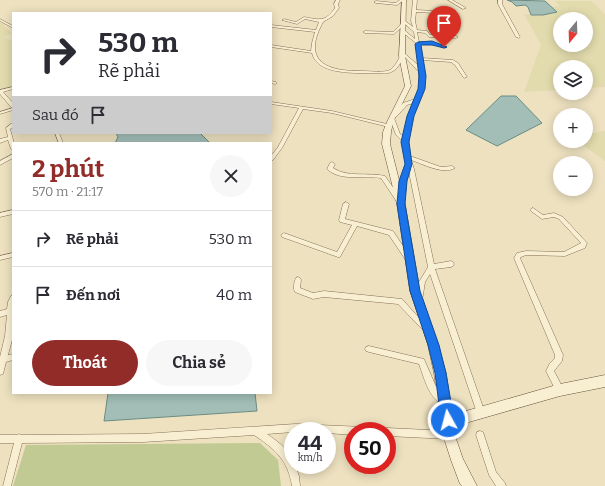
<!DOCTYPE html>
<html lang="vi">
<meta charset="utf-8">
<style>
:root{--surface:#fff;--page:#f7f7f7;--text:#2b2b33;--muted:#7c7c81;--line:#e1e1e2;--accent:#922c29}
body{margin:0;font-family:Bitter,serif;background:var(--page);color:var(--text);height:100vh;display:flex;flex-direction:column;font-size:15px;white-space:nowrap}
*{box-sizing:border-box;margin:0}
p{font-size:13px;color:var(--muted)}
.icon{flex:none;width:22px;height:22px;fill:none;stroke:currentColor;stroke-width:2;stroke-linecap:round;stroke-linejoin:round}
.map{position:relative;flex:1;overflow:hidden}
.side{position:absolute;left:12px;top:142px;width:260px;height:252px;display:flex;flex-direction:column;background:var(--surface);border-radius:0px;box-shadow:0 2px 10px #0003}
.side>*{flex:none}
.banner{position:absolute;left:12px;top:12px;width:260px;height:122px;border-radius:0px;box-shadow:0 2px 10px #0003;background:#fff;color:var(--text);overflow:hidden}
.needle{width:26px;rotate:199deg}
.buttons{position:absolute;left:553px;top:12px;display:grid;gap:8px}
.buttons a{display:grid;place-items:center;width:40px;height:40px;border-radius:50%;background:var(--surface);box-shadow:0 2px 10px #0003;font-size:20px}
.speed{position:absolute;left:284px;top:422px;display:flex;gap:8px;font-size:20px;font-weight:700;text-align:center}
.speed>*{display:grid;place-content:center;width:52px;height:52px;border-radius:50%;background:var(--surface);box-shadow:0 2px 10px #0003;line-height:1}
.speed small{font-size:10px;font-weight:400}
.speed .limit{border:6px solid #d22;background:#fff;color:#111}
.pin{position:absolute;display:grid;place-items:center;width:34px;height:34px;color:#fff;margin:-41px -17px;border-radius:50% 50% 50% 0;rotate:-45deg;box-shadow:0 0 4px #0007}
.pin .icon{rotate:45deg}
.me{position:absolute;width:44px;margin:-22px;rotate:353deg;stroke-linejoin:round;filter:drop-shadow(0 0 3px #0008)}
.turn{display:flex;align-items:center;gap:14px;height:84px;padding:0 20px;font-size:18px}
.turn .icon{width:52px;height:52px;stroke-width:2.5}
.turn b{display:block;font-size:28px;line-height:34px}
.then{display:flex;align-items:center;height:38px;padding:0 20px;background:#0003;gap:8px;font-size:15px}
.round{display:grid;place-items:center;flex:none;width:42px;height:42px;border-radius:21px;background:var(--page)}
.overview{display:flex;align-items:center;justify-content:space-between;height:68px;padding:0 20px}
h1{font-size:24px;font-weight:700;line-height:30px;color:var(--accent)}
.primary-button{display:flex;gap:8px;margin-top:auto;padding:8px 20px}
.primary-button a{flex:1;height:46px;border-radius:24px;background:var(--accent);color:#fff;font-size:16px;font-weight:700;line-height:46px;text-align:center}
.primary-button a+a{background:var(--page);color:var(--text)}
ul{padding:0;list-style:none}
li{display:flex;align-items:center;gap:12px;height:56px;padding:0 20px;border-top:1px solid var(--line)}
li div{flex:1}
li b{display:block;font-size:15px}
li em{font-style:normal}
.map>svg:first-child{display:block}
</style>
<div class="map">
<svg width="605" height="486" viewBox="0 0 605 486">
<rect width="100%" height="100%" fill="#ede1bf"/>
<g fill="#e2dbad" fill-rule="evenodd">
<path d="M555 1H591L605 14V87L586 88V67H560V90L524 92 541 45 524 14 543 15 557 12 552 7 560 6ZM560 19H586V45H560Z"/>
<path d="M0 23 5 24 3 26 13 33 4 37 13 41 10 43 13 45V86L0 89Z"/>
<path d="M605 131V161L577 141H586V134Z"/>
</g>
<path fill="#c2ca93" d="M260 443 278 460 281 486H13L26 445Z"/>
<g fill="#a2beb7" stroke="#6a8c85">
<path d="M507 0 545 1 557 12 543 15H531L528 7 525 5 516 6 512 2Z"/>
<path d="M501 96H516L542 123 497 146 466 130Z"/>
<path d="M116 133H200L210 143H115L118 137Z"/>
<path d="M108 393H255L257 411 104 421Z"/>
</g>
<g fill="none" stroke-linecap="round" stroke-linejoin="round">
<defs>
<g id="minor">
<path d="M336 0H340L338 4 339 8 333 16 323 22C319 30 315 38 315 47 315 70 345 71 362 71 369 71 384 73 390 70 395 67 398 60 401 55H403L401 53 403 52 419 66 416 43 401 31 404 30 415 39 414 32 405 24 394 34 365 33 363 32 365 31 393 32 403 22 402 21 404 20 413 27 411 21 413 0H417L416 10 435 11 454 10 456 11 454 12 435 13 416 12 415 21 417 30 427 31 430 35 456 36 458 37 456 38 429 37 425 33 417 32 419 42H432L447 47 445 48 432 44H420L422 58 453 60 458 63 467 77 464 78 455 65 451 62 422 60 424 72 423 89 413 116 407 141 410 156 441 167 452 166 455 168C443 175 423 164 411 160L414 169 434 264 451 261 453 262 454 264 453 266 451 267 435 269 485 413 484 416 481 417 478 416 477 413 430 274 425 282 422 301 420 302 418 301 417 299 419 282 428 267 409 172C408 175 406 178 406 181 404 189 407 203 397 202L381 178C364 175 341 182 327 169L330 163 332 162 335 164 333 168C348 178 368 172 385 176L399 196 400 181 406 164 403 142 396 135 390 119 392 118H394L400 134 404 137 409 116 414 103 407 105 396 117H394L392 116 403 103 415 99 419 89V72L404 56C401 61 399 68 393 71 387 75 379 73 372 73 354 73 317 75 312 53L271 47V45L311 51 312 43 315 32 271 27V25L316 30 319 22 305 19 297 24 282 20 284 19 296 22 304 17C320 20 325 22 335 8L334 4Z"/>
<path d="M400 0H404L397 5 376 3 374 2 376 1 396 3Z"/>
<path d="M448 0H452L466 8 463 9Z"/>
<path d="M498 0H502V4L520 37 519 38 516 37 498 4Z"/>
<path d="M0 19 13 26V28L0 21Z"/>
<path d="M271 81 276 82 277 83 275 84 271 83Z"/>
<path d="M13 87V89L3 92 13 103V107H11L0 94V90Z"/>
<path d="M271 102 332 111 391 125V126L389 127 332 113 303 109 282 148 273 160 271 161V156L278 147 299 108 271 104Z"/>
<path d="M13 108V110L0 114V112Z"/>
<path d="M11 124H13V127L10 129 14 143H13V151L11 149 8 140 0 143V139L8 137 6 128Z"/>
<path d="M55 133H59L63 143H59Z"/>
<path d="M13 154V158L0 165V161Z"/>
<path d="M346 202 349 204 345 219 393 231 411 258 412 260 411 262H407L389 235 357 226 340 257H338L282 237 281 235 284 233 337 252 352 225 340 222 339 220 343 204Z"/>
<path d="M533 208 543 215 554 213 563 217 587 243 585 248 565 256 526 255 521 257 520 258 563 355 562 361 554 371 564 390 563 393 560 394 557 393 546 371 550 363 555 358V355L514 258 517 253 526 251 564 252 581 243 559 219 554 217 542 219 531 211 530 210 531 209Z"/>
<path d="M13 210V214L0 217V213Z"/>
<path d="M13 253V257L0 260V256Z"/>
<path d="M298 277 300 278 301 280 300 288 313 293 324 291 402 299 428 328 427 330 425 331 423 330 398 304 324 297 313 299 295 292C293 288 294 282 296 278Z"/>
<path d="M13 295V336L8 355 13 354V360L6 362 3 374 0 375V357L5 336 7 315 0 317V311L7 309 8 302 11 296Z"/>
<path d="M369 346 424 359 437 389 445 397 446 400 445 403 442 404C428 397 424 377 419 364L369 352 366 351 365 349 366 347Z"/>
<path d="M296 424 364 427 367 428 368 431H353V435L327 433V431H293V432L267 434C277 441 293 452 293 465H295L299 476 300 486H292C288 460 275 449 254 435L143 442 22 443 11 486H3L14 443H0V435H17L19 434 21 435 143 434Z"/>
<path d="M387 428 449 431 452 432 453 435 452 438 449 439 387 436V431H383L384 429Z"/>
<path d="M480 431 483 432 484 435 496 472 505 483 506 486H496L489 475 476 435 477 432Z"/>
</g>
<path id="secondary" d="M402 0H406L405 56 411 86 393 122 391 132 390 144 405 204 420 291 438 345 446 373 453 419 466 411 560 384 605 375V387L560 396 469 422 461 427 455 436 463 459 477 486H462L460 484 451 460 443 435 434 373 428 345 410 291 397 204 382 144 383 132 387 122 405 86 399 56Z"/>
</defs>
<use href="#minor" stroke="#857158" stroke-width="1"/>
<use href="#secondary" stroke="#66523b" stroke-width="1"/>
<use href="#minor" fill="#f8eed2" fill-rule="evenodd"/>
<use href="#secondary" fill="#f8eed2" fill-rule="evenodd"/>
</g>
<path fill="#1a73e8" stroke="#114b97" d="M432 41 447 47 444 48 432 45H421L426 76 425 89 414 116 409 142 412 164 407 181 405 204 420 291 439 345 446 373 454 420 452 425 448 426 443 425 441 420 435 373 428 345 410 291 397 204 399 181 405 164 401 142 407 116 418 89 419 76 415 44 418 42Z"/>
</svg>
<div class="buttons">
<a><svg class="needle" viewBox="-14 -14 28 28"><path d="M0-13l5 13h-10z" fill="#e53935"/><path d="M0 13l5-13h-10z" fill="#7c7c81"/></svg></a>
<a><svg class="icon" aria-label="layers" viewBox="0 0 24 24"><path d="M12 4l9 5-9 5-9-5zM3 14l9 5 9-5"/></svg></a>
<a>+</a>
<a>−</a>
</div>
<div class="speed"><div>44<small>km/h</small></div><div class="limit">50</div></div>
<div class="pin" style="left:444px;top:47px;background:#d93025"><svg class="icon" aria-label="arrive" viewBox="0 0 24 24"><path d="M6 21V4h12l-3 4 3 4H6"/></svg></div>
<svg class="me" style="left:448px;top:420px" viewBox="-20 -20 40 40"><circle r="17" fill="#1a73e8" stroke="#fff" stroke-width="3"/><path d="M0-11L8 9 0 5-8 9z" fill="#fff"/></svg>
<div class="banner">
<div class="turn"><svg class="icon" aria-label="right" viewBox="0 0 24 24"><path d="M7 20v-9h11M14 6l5 5-5 5"/></svg><div><b>530 m</b>Rẽ phải</div></div>
<div class="then">Sau đó<svg class="icon" aria-label="arrive" viewBox="0 0 24 24"><path d="M6 21V4h12l-3 4 3 4H6"/></svg></div>
</div>
<section class="side">
<div class="overview"><div><h1>2 phút</h1><p>570 m · 21:17</p></div><a class="round"><svg class="icon" aria-label="close" viewBox="0 0 24 24"><path d="M6 6l12 12M18 6L6 18"/></svg></a></div>
<ul>
<li><svg class="icon" aria-label="right" viewBox="0 0 24 24"><path d="M7 20v-9h11M14 6l5 5-5 5"/></svg><div><b>Rẽ phải</b></div><em>530 m</em></li>
<li><svg class="icon" aria-label="arrive" viewBox="0 0 24 24"><path d="M6 21V4h12l-3 4 3 4H6"/></svg><div><b>Đến nơi</b></div><em>40 m</em></li>
</ul>
<div class="primary-button"><a>Thoát</a><a>Chia sẻ</a></div>
</section>
</div>
